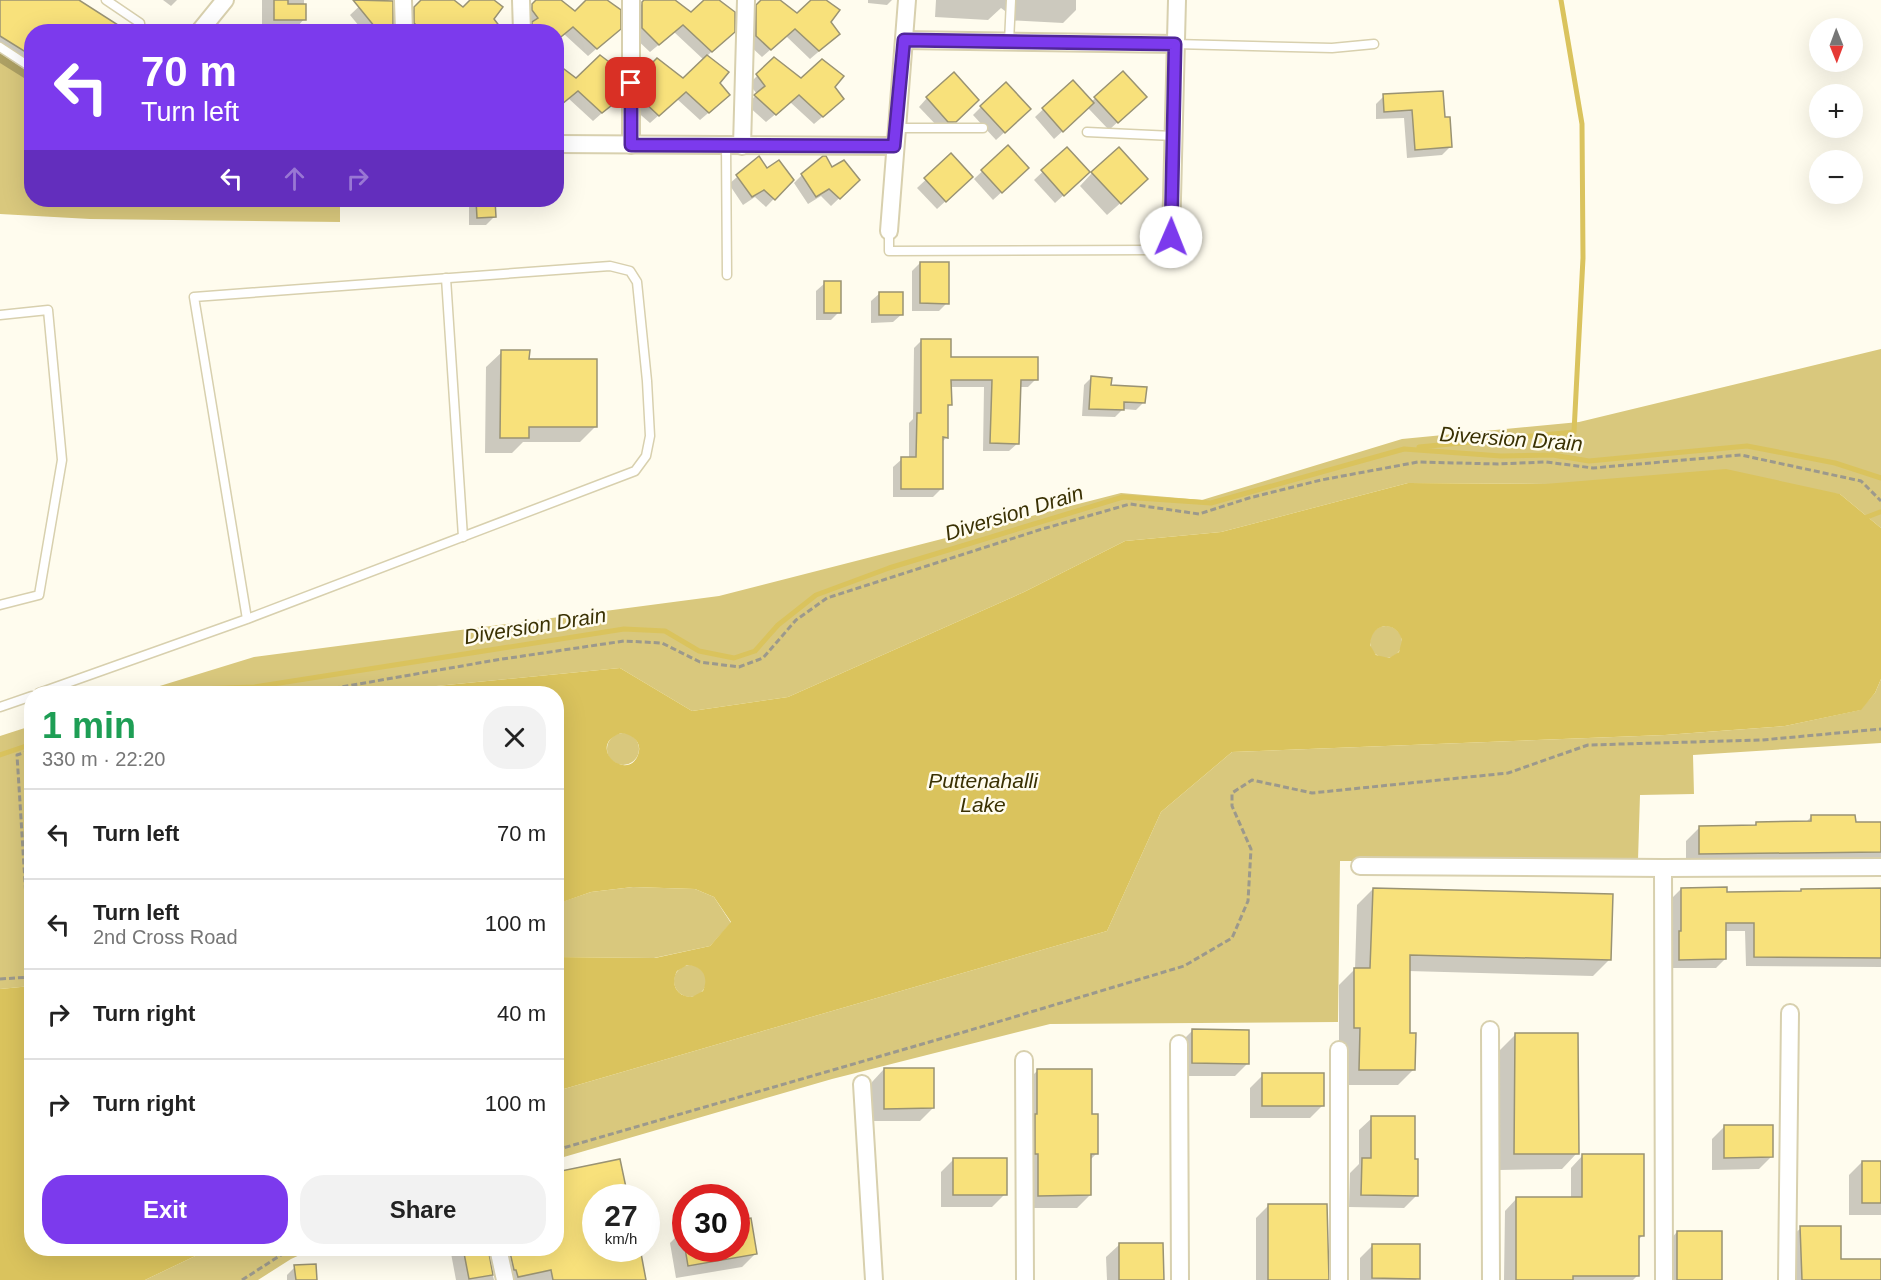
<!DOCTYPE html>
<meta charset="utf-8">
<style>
:root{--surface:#fff;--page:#f2f2f2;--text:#222;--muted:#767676;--line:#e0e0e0;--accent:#7c3aed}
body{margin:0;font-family:Arial,sans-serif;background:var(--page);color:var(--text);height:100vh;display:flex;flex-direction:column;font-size:22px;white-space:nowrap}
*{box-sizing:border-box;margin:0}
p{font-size:20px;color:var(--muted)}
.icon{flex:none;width:33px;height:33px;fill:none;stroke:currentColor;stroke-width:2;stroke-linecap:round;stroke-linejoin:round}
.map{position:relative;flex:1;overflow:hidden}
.side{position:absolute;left:24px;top:686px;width:540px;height:570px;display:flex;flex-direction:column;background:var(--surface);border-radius:24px;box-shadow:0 6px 24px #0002}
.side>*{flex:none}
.hud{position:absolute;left:24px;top:24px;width:540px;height:183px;border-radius:24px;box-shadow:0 6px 24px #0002;background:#7c3aed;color:#fff;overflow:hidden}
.needle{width:39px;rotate:179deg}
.tools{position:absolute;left:1809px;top:18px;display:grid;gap:12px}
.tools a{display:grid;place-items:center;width:54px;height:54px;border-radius:50%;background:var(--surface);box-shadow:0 6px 24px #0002;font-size:30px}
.speed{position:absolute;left:582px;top:1184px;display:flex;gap:12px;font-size:30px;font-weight:700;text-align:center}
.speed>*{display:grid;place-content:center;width:78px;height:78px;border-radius:50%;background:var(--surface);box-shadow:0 6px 24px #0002;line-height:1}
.speed small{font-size:15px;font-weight:400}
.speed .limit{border:9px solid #d22;background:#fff;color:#111}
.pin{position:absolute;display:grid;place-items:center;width:51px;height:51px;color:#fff;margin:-26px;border-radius:12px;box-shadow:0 3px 9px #0006}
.me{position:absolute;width:66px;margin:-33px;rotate:1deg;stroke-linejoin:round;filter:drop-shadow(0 0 4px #0008)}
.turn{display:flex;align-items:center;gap:21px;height:126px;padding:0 18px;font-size:27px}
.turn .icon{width:78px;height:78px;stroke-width:2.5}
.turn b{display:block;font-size:42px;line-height:51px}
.lanes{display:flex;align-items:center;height:57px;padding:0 18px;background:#0003;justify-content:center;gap:30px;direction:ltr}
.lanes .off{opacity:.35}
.round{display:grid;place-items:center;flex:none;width:63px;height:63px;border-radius:24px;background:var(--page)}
.headline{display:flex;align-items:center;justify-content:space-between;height:102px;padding:0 18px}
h1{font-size:36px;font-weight:800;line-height:45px;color:#1e9e55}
.button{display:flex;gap:12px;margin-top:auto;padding:12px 18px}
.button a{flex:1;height:69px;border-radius:24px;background:var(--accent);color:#fff;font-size:24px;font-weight:800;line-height:69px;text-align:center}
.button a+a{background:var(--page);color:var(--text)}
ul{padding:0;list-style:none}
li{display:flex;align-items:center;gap:18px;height:90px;padding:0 18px;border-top:2px solid var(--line)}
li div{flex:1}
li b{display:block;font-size:22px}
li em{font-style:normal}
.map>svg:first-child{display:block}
</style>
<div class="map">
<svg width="1881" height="1280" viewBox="0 0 1881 1280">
<rect width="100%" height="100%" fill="#fffcee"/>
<g fill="#d9c87d">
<path d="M0 53 31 74 32 200H340V222L90 219 0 214Z"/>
<path d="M1881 349V528L1840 494 1545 484 1408 483 1221 532 1125 541 1024 592 788 697 692 711 620 668 365 693H137L254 657 719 596 1121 493 1202 500 1402 439 1579 422Z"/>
<circle cx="1386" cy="642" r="16"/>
<path d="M1881 679V743L1693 755 1694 794 1640 795 1638 860 1340 861 1338 1022 1050 1024 832 1079 557 1159V1091L1107 931 1161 812 1232 752 1665 735 1785 726 1860 710 1875 693Z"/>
<path d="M31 726V776L27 778 32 848 31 986 0 989V736Z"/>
<circle cx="623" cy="749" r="16"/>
<path d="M633 887 695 889 714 897 731 923 710 946 654 958 557 957 556 904 591 892Z"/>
<circle cx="690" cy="981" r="16"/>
<path d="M212 1248H315L291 1259 258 1280H145Z"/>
</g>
<g fill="#dac35d" fill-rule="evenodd">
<path d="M1726 469 1840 494 1881 528V679L1875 693 1861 710 1785 726 1665 735 1232 752 1161 812 1107 931 557 1091V957L655 958 710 946 731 922 714 897 695 889 633 887 591 892 557 904 556 693H365L620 668 692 711 788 697 1024 592 1125 541 1221 532 1408 483 1545 484ZM1384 626C1394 626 1399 631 1402 640L1399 652 1389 658 1376 655 1370 645C1371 635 1374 629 1384 626ZM621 733C632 734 643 742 638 755 627 783 585 746 621 733ZM687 965C703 966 709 977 703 991L692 997C677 997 670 985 677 971Z"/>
<path d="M31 986 32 1248H212L145 1280H0V989Z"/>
</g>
<g fill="#0003">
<path d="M0 0H76L32 32V83L0 63Z"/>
<path d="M163 0H177L171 6Z"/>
<path d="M262 0H304V19L298 26H334V32H294L298 28 262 27Z"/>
<path d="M366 0H388L391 2 392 32H348L354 26H359L350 15Z"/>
<path d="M424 0H452L463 9 473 0H491L492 19 500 32H407L406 17Z"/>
<path d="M538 0H558L575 13 588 0H605L610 37 588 56 564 34 556 32H525L530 26 524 19V14Z"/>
<path d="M646 0H672L691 14 706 0H716L724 40 707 56 718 83 720 103 700 120 677 99 650 123 634 109V83L657 60 683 80 704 60 674 32 650 52 634 37V12Z"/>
<path d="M763 0H777L797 15 814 0H823L829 22 830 42 810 59 786 36 762 57 748 44 749 14Z"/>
<path d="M868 0H892L887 5 868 3Z"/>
<path d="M936 0H1076V10L1063 23 1005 20V11L1001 8 988 20 935 17Z"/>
<path d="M774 59 801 80 833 87 834 107 814 124 790 102 766 122 747 105 757 94 749 84Z"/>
<path d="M556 65 610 106 593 121 568 98 556 109Z"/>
<path d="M1123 73 1136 105 1109 130 1088 108 1054 139 1035 117 1072 82 1091 102Z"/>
<path d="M1384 96 1443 119 1450 147 1442 155 1407 158 1404 118 1376 119V104Z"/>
<path d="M927 98 969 109 946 129H940L919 107Z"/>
<path d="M981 107 1021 117 996 140 973 115Z"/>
<path d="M1008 147 1019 176 993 200 974 179Z"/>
<path d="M1067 149 1080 180 1055 203 1034 180Z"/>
<path d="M951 156 963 185 937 209 917 188Z"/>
<path d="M759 158 766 170 792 180 766 207 755 197 743 205 729 184Z"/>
<path d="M832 169 858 180 831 206 821 196 808 204 794 183 802 175Z"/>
<path d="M1092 173 1134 191 1107 215 1080 186Z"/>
<path d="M469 200H494V217L486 225H469Z"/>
<path d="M920 263 947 303 939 311H912V271Z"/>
<path d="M825 283 839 312 831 320H816V291Z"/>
<path d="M880 293 902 314 893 322 871 323V301Z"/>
<path d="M922 340 949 358 1036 379 1028 387H1019L1018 443 1009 451H983L984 387H950V405L947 408V437L942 442 941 489 933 497H893V467L902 459H909V423L913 419 914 348Z"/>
<path d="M502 352 528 361 596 426 580 442H523L512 453H485L486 367Z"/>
<path d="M1092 377 1110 386 1144 402 1136 410 1123 409 1115 417 1082 416 1084 385Z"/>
<path d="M1811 817 1854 824H1881V865L1686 867V841L1700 827H1753L1756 823H1805Z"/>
<path d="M1373 889 1609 960 1593 976 1408 971V1035L1414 1069 1398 1085H1344V1044H1339V985L1355 969 1357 905Z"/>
<path d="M1681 889 1725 894 1800 892 1802 890H1881V967L1746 966 1745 931H1725V959L1716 968H1671V942L1673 939 1672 898Z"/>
<path d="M1193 1030 1247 1064 1235 1076H1180V1043Z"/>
<path d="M1515 1035 1577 1153 1562 1169 1499 1170 1500 1050Z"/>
<path d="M884 1069 933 1108 920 1121H872V1082Z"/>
<path d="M1038 1070 1090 1115 1097 1153 1090 1160V1195L1077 1208H1026L1025 1083Z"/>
<path d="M1263 1075 1323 1105 1310 1118H1250V1088Z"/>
<path d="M1372 1118 1414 1160 1417 1195 1404 1208 1349 1207 1350 1173 1359 1164V1130Z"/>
<path d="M1725 1126 1771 1157 1759 1169 1712 1170V1139Z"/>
<path d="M1583 1155 1642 1236 1637 1241V1276L1633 1280H1504L1505 1211 1517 1198 1571 1199V1168Z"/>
<path d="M954 1159 1005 1194 992 1207H941V1172Z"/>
<path d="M1862 1162H1881V1215H1849V1175Z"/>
<path d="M556 1174 626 1197H596V1248H636L645 1280H501L494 1253 486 1248H556Z"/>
<path d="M1269 1205 1328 1280H1256V1218Z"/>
<path d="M1801 1228 1840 1261 1881 1260V1280H1794L1792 1236Z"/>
<path d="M683 1230H686V1248L755 1254 742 1267 676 1278 670 1243Z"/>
<path d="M1677 1232 1720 1280H1665V1245Z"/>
<path d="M1119 1245 1162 1280H1107L1106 1257Z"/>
<path d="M1373 1245 1418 1278 1416 1280H1360V1258Z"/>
<path d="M450 1248H486L494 1280H456Z"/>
<path d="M295 1267 315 1280H287V1275Z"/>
</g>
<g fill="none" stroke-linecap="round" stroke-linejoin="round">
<g stroke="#dac35d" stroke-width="5">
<path d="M1419 447 1574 432 1583 258 1582 124 1561 0"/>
<path d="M1867 517 1880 512"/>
<path d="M184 693 197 689 254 687 624 629 665 631 699 651 734 658 755 651 778 625 816 595 889 568 1123 497 1211 503 1404 449 1501 456 1553 455 1589 461 1747 446 1835 463 1881 478"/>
<path d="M0 755 32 744"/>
</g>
</g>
<g fill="#f8e17b" stroke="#9a9373" stroke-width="1.5">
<path d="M0 0H79L129 32H32V56L0 36Z"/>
<path d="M274 0H288V4H306V20H274Z"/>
<path d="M353 0 393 1V32H379Z"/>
<path d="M421 0H454L463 7 470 0H494L503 7 494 19 504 32H465L459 26 452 32H424L414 23V7Z"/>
<path d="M536 0H561L575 11 586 0H607L621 10V29L597 49 573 27 556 41V32H532V22L538 18 532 10V4Z"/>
<path d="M644 0H675L691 12 704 0H719L735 12V32L712 52 683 25 659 45 642 28V2Z"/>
<path d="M761 0H780L797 13 811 0H826L840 10 831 22 840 34 819 51 795 29 771 50 756 36V5Z"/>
<path d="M600 55 621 71V98L602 113 578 91 556 109V63L576 78Z"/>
<path d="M707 55 729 72 720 83 730 95 709 113 686 92 659 116 642 100V73L657 58 683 78Z"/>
<path d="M774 57 801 78 822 59 844 76 835 87 844 99 823 117 799 95 776 115 754 95 765 86 756 74Z"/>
<path d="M1123 71 1147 97 1118 123 1094 97Z"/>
<path d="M954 72 979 100 956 122H948L926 97Z"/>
<path d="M1073 80 1094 103 1063 132 1042 108Z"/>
<path d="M1006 82 1031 109 1005 133 980 106Z"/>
<path d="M1443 91 1445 117H1450L1452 147 1415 150 1412 110 1384 112 1383 94Z"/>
<path d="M1008 145 1029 168 1002 193 981 170Z"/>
<path d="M1067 147 1090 172 1064 196 1041 170Z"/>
<path d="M1119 147 1148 179 1121 204 1091 172Z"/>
<path d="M951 153 973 177 946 202 924 178Z"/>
<path d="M759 156 767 168 779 160 794 180 775 200 764 190 752 197 736 175Z"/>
<path d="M823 156H826L832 167 844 160 860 180 840 199 829 189 816 197 801 174Z"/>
<path d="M476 200H495L496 217 477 218Z"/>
<path d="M920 262H949V304L920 303Z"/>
<rect x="824" y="281" width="17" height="32"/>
<rect x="879" y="292" width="24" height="23"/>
<path d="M921 339H951V357H1038V380H1021L1019 444 990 443 992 380H951L952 405H948V438L943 437V489H901V457H916L917 413H921Z"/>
<path d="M501 350H530L529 359H597V427H529V438H500Z"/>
<path d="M1091 376 1112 378 1111 385 1147 387 1145 403 1124 402V410L1089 409Z"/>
<path d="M1811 815H1855L1856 822H1881V852L1699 854V826L1756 825V822L1811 821Z"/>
<path d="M1727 887V892L1801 891V889L1881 888V958L1754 957V923H1726V959L1679 960V931H1681V888Z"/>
<path d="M1373 888 1613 894 1611 960 1410 955V1033H1416L1415 1070H1359L1360 1028H1354V968H1370Z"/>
<path d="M1192 1029 1249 1030V1064L1192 1063Z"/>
<path d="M1515 1033H1578L1579 1154H1514Z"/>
<path d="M884 1068H934V1108L884 1109Z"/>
<path d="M1037 1069H1092V1114H1098V1154H1091V1195L1038 1196V1154H1035V1114H1037Z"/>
<rect x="1262" y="1073" width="62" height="33"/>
<path d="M1371 1116H1415V1159H1418V1196L1361 1195 1362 1158H1371Z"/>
<path d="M1724 1125H1773V1157L1724 1158Z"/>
<path d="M1582 1154H1644V1236H1639V1276H1573V1280H1516V1197H1582Z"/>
<rect x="953" y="1158" width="54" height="37"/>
<path d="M620 1159 628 1197H596V1248H640L646 1280H553L551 1270 518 1277 516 1270H514L509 1248H556V1172Z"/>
<rect x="1862" y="1161" width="19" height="42"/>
<path d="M1268 1204H1327L1329 1280H1268Z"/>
<path d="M751 1218 757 1254 688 1266 685 1248H736V1220Z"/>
<path d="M1800 1226H1841V1259H1881V1280H1802Z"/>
<rect x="1677" y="1231" width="45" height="49"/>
<path d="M1119 1243H1163L1164 1280H1119Z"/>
<path d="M1372 1244H1420V1279L1372 1278Z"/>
<path d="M463 1248H488L493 1275 469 1279Z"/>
<path d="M316 1264 317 1280H296L294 1265Z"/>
</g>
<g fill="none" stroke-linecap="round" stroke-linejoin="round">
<defs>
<g id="service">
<path d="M106 0 140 23V32"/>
<path d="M1009 42 1011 0"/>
<path d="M1175 44 1332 48 1374 44"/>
<path d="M0 47 32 68"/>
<path d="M897 128H983"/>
<path d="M1087 132 1173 136"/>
<path d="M726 145 727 275"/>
<path d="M889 231V251L1150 250"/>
<path d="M446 278 463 537"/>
<path d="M0 315 48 310 62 460 39 595 0 605"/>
<path d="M39 693 247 619 194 297 610 266 630 271 637 282 647 381 650 436 646 456 635 471 247 619"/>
<path d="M0 707 32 696"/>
</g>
<g id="minor">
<path d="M403 0 404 32"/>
<path d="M521 0 522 32"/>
<path d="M631 0V145"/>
<path d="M199 32 225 0"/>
<path d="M904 40 1175 44"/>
<path d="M556 144 895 146"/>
<path d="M742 146 746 0"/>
<path d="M889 231 907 0"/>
<path d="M1171 237 1177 0"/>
<path d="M1360 866 1663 868"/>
<path d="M1490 1030 1491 1280"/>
<path d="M1179 1044 1180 1280"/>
<path d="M1339 1050V1280"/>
<path d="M1024 1060 1025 1280"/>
<path d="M862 1084 874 1280"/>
<path d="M498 1248 505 1280"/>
<path d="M1664 1280 1663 868 1881 867"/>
<path d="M1787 1280 1790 1013"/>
</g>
</defs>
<use href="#service" stroke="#d8d0ae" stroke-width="11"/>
<use href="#minor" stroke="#d8d0ae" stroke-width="20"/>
<g stroke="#9c998c" stroke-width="3" stroke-dasharray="6 3" stroke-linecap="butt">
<path d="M307 693 496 660 624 641 662 643 700 662 739 667 763 658 796 620 827 598 1039 530 1130 504 1199 514 1249 498 1321 480 1418 462 1498 464 1546 462 1593 468 1741 455 1861 481 1881 501"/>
<path d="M0 979 31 977 17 755 32 750"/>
<path d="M556 1150 964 1032 1184 966 1232 938 1248 901 1251 849 1232 806V793L1252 780 1312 793 1508 773 1588 745 1762 740 1881 729"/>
<path d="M242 1280 292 1248"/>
</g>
<use href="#service" stroke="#fff" stroke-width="8"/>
<use href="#minor" stroke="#fff" stroke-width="16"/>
</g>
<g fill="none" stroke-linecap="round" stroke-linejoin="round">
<defs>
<path id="route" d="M631 83V145L894 146 904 40 1175 44 1171 237"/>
</defs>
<use href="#route" stroke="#51269a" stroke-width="15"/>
<use href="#route" stroke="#7c3aed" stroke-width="10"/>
</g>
<g text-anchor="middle" stroke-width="5" stroke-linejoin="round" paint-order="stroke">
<g font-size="21" font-style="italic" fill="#3a3103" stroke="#fffcee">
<text transform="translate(1511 439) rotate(4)" y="7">Diversion Drain</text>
<text transform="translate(1014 513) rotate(-17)" y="7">Diversion Drain</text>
<text transform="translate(535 626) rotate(-9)" y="7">Diversion Drain</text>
<text x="983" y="788">Puttenahalli<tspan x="983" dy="24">Lake</tspan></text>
</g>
</g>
</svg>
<div class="tools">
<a><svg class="needle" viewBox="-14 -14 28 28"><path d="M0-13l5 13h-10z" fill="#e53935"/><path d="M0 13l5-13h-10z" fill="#767676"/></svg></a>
<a>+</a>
<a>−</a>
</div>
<div class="speed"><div>27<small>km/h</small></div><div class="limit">30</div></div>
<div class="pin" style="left:631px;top:83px;background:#d93025"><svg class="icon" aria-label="arrive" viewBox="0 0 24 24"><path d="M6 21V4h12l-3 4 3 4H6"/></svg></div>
<svg class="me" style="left:1171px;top:237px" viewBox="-20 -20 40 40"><circle r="19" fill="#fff"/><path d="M0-13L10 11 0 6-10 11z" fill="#7c3aed"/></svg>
<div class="hud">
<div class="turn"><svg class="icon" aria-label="left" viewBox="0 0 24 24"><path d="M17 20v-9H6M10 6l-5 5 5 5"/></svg><div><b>70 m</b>Turn left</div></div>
<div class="lanes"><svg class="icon" aria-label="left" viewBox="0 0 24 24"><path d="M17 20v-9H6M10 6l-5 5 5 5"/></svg><svg class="icon off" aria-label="ahead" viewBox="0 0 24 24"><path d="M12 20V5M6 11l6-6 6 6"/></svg><svg class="icon off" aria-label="right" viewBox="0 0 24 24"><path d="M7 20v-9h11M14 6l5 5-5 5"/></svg></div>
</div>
<section class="side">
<div class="headline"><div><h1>1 min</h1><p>330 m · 22:20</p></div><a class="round"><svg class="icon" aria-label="close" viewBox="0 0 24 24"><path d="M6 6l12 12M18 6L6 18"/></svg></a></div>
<ul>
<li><svg class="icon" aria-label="left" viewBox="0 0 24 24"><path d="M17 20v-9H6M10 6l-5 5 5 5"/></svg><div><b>Turn left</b></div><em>70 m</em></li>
<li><svg class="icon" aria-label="left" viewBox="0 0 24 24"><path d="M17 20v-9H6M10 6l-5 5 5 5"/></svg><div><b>Turn left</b><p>2nd Cross Road</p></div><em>100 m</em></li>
<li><svg class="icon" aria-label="right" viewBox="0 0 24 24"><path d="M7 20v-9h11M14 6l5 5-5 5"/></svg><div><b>Turn right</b></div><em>40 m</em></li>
<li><svg class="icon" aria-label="right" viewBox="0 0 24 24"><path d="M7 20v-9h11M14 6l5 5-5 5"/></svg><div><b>Turn right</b></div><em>100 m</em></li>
</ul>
<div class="button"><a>Exit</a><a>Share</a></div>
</section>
</div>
